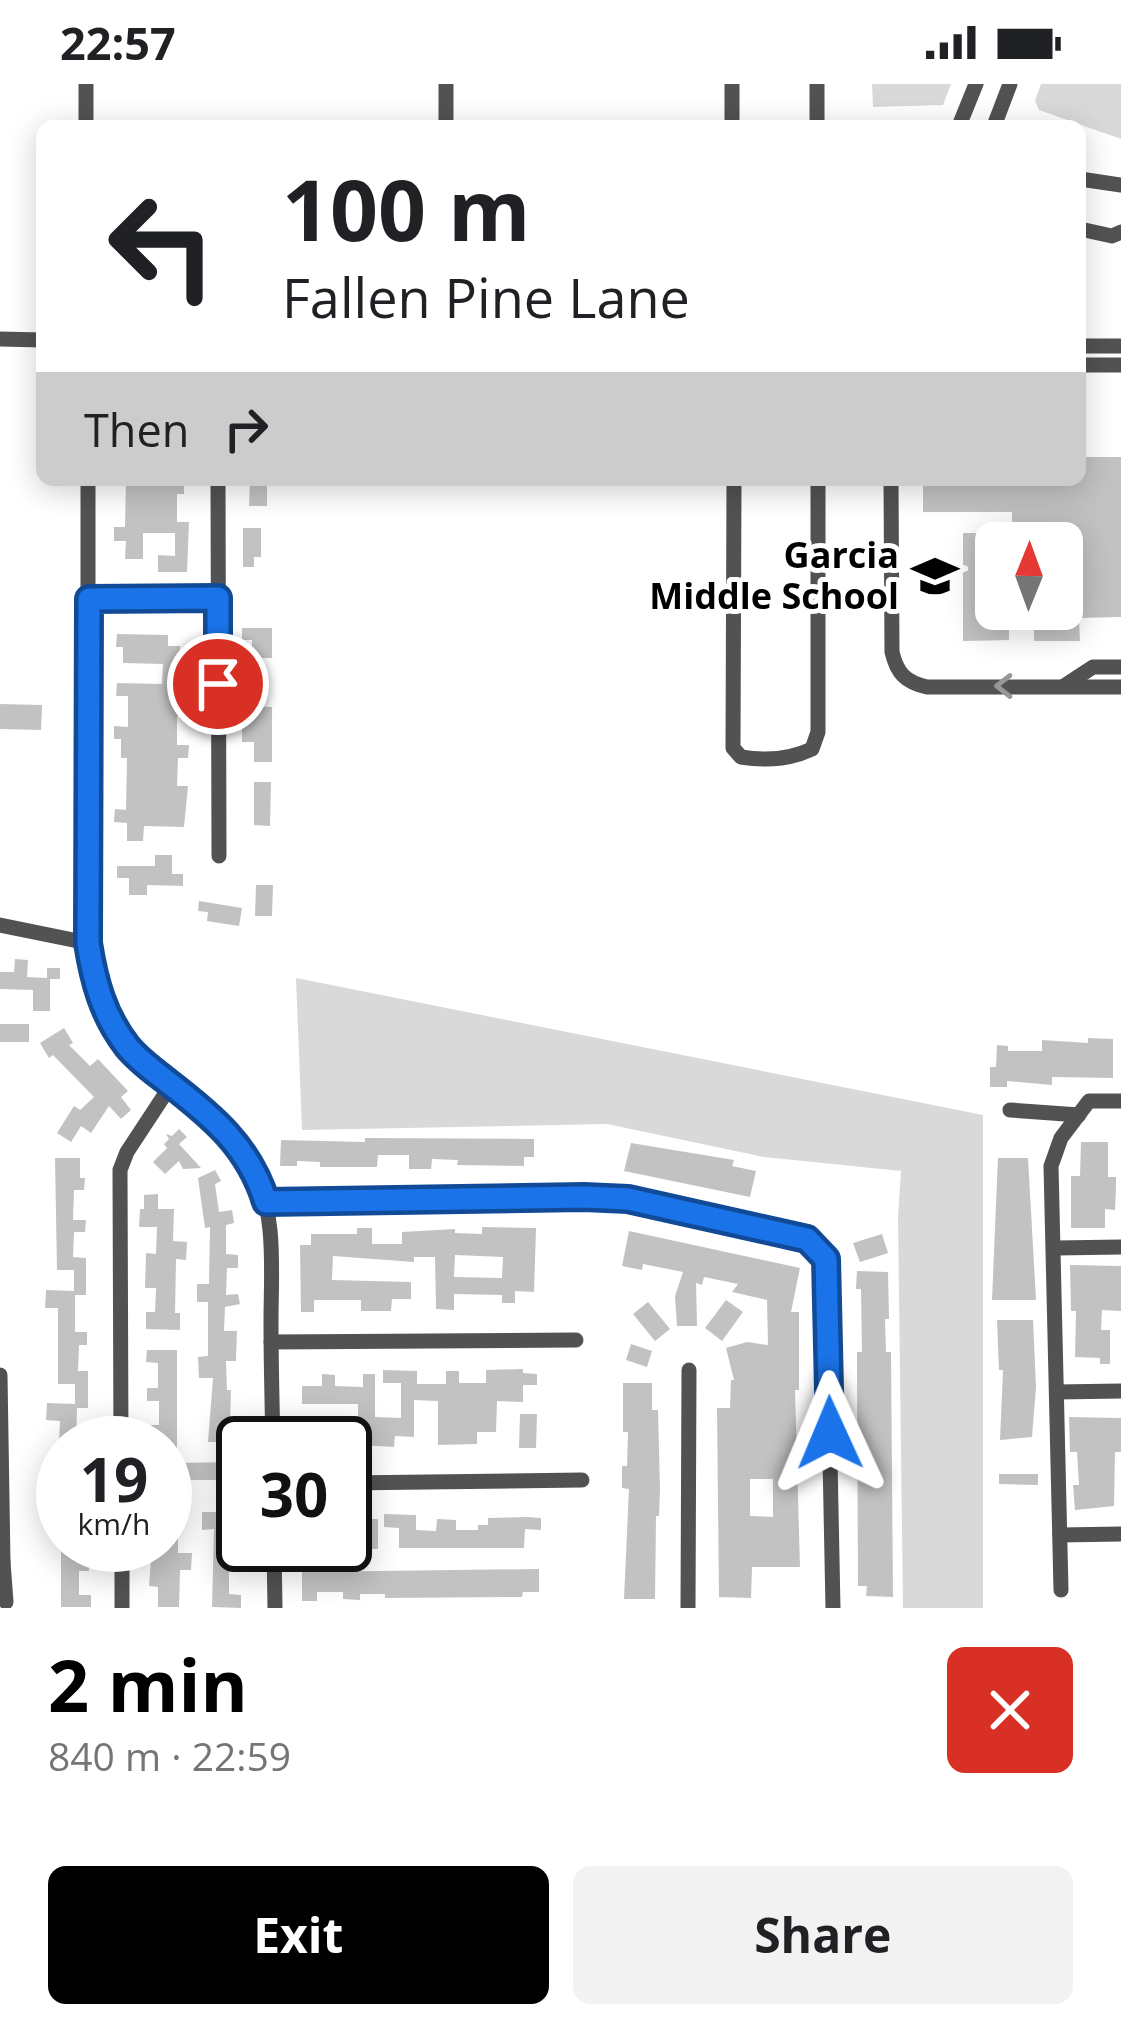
<!DOCTYPE html>
<meta charset="utf-8">
<style>
:root{--surface:#fff;--page:#f2f2f2;--text:#202124;--muted:#757577;--accent:#000}
body{margin:0;font-family:"Open Sans",sans-serif;background:var(--page);color:var(--text);height:100vh;display:flex;flex-direction:column;font-size:45px;white-space:nowrap}
*{box-sizing:border-box;margin:0}
p{font-size:39px;color:var(--muted)}
.icon{flex:none;width:66px;height:66px;fill:none;stroke:currentColor;stroke-width:2;stroke-linecap:round;stroke-linejoin:round}
.map{position:relative;height:1524px;overflow:hidden}
.side{display:flex;flex-direction:column;background:var(--surface);flex:1}
.side>*{flex:none}
.banner{position:absolute;left:36px;top:36px;width:1050px;height:366px;border-radius:18px;box-shadow:0 6px 30px #0003;background:#fff;color:var(--text);overflow:hidden}
.needle{width:78px;rotate:1deg}
.buttons{position:absolute;left:975px;top:438px;display:grid;gap:24px}
.buttons a{display:grid;place-items:center;width:108px;height:108px;border-radius:18px;background:var(--surface);box-shadow:0 6px 30px #0003;font-size:60px}
.speed{position:absolute;left:36px;top:1332px;display:flex;gap:24px;font-size:60px;font-weight:700;text-align:center}
.speed>*{display:grid;place-content:center;width:156px;height:156px;border-radius:50%;background:var(--surface);box-shadow:0 6px 30px #0003;line-height:1}
.speed small{font-size:30px;font-weight:400}
.speed .limit{border:6px solid #111;border-radius:18px;background:#fff;color:#111}
.pin{position:absolute;display:grid;place-items:center;width:102px;height:102px;color:#fff;margin:-51px;border:6px solid #fff;border-radius:50%;box-shadow:0 3px 12px #0007}
.me{position:absolute;width:132px;margin:-66px;rotate:359deg;stroke-linejoin:round;filter:drop-shadow(0 0 9px #0008)}
.turn{display:flex;align-items:center;gap:42px;height:252px;padding:0 48px;font-size:54px}
.turn .icon{width:156px;height:156px;stroke-width:2.5}
.turn b{display:block;font-size:84px;line-height:102px}
.then{display:flex;align-items:center;height:114px;padding:0 48px;background:#0003;gap:24px;font-size:45px}
.round{display:grid;place-items:center;flex:none;width:126px;height:126px;border-radius:18px;background:var(--page)}
.head{display:flex;align-items:center;justify-content:space-between;height:204px;padding:0 48px}
h1{font-size:72px;font-weight:700;line-height:90px;color:var(--accent)}
.cta{display:flex;gap:24px;margin-top:auto;padding:24px 48px}
.cta a{flex:1;height:138px;border-radius:18px;background:var(--accent);color:#fff;font-size:48px;font-weight:700;line-height:138px;text-align:center}
.cta a+a{background:var(--page);color:var(--text)}
.status{display:flex;justify-content:space-between;align-items:center;height:84px;padding:0 60px;background:var(--surface);direction:ltr}
.status svg{height:33px;fill:currentColor}
.map>svg:first-child{display:block}
</style>
<div class="status"><b>22:57</b><svg viewBox="0 0 49 12"><path d="M0 12V9h3v3zM5 12V6h3v6zM10 12V3h3v9zM15 12V0h3v12zM26 1h20v11H26zM47 4h2v5h-2z"/></svg></div>
<div class="map">
<svg width="1121" height="1524" viewBox="0 0 1121 1524">
<rect width="100%" height="100%" fill="#fff"/>
<g fill="#d9d9d9">
<path d="M872 0H951L943 21 873 23Z"/>
<path d="M1041 0H1121V55L1039 26 1035 17Z"/>
<path d="M296 894 983 1031V1524H903L898 1132 901 1087 764 1073 607 1040 302 1046Z"/>
</g>
<g fill="#c2c2c2" fill-rule="evenodd">
<path d="M1080 373H1121V533L1079 534 1080 557H1034V525H1062V459H996V525H1009V556L963 557V449H1012V428H923V396H1080Z"/>
<path d="M126 396H184V410H177V438H189L187 488H158V471L175 472V449H143V475H125L126 457H114V443H125Z"/>
<path d="M250 396H267V422H249Z"/>
<path d="M243 444H261V473H254V483H243Z"/>
<path d="M242 544H272V574H252V556H242Z"/>
<path d="M117 550 168 551V562H180L177 619 189 620V632H177V661H189L188 674H178L177 702H188L184 743 144 742 143 757H127V739L114 738 115 725 126 726 127 674H121V655H114V642L128 643V612H116L117 599 162 600 163 580 123 579V563H116Z"/>
<path d="M0 620 42 621 41 646 0 645Z"/>
<path d="M242 622 272 623V678H254V658H242Z"/>
<path d="M254 698H271L270 742 254 741Z"/>
<path d="M155 771H172V790H183V802L147 801V811H129V794H117V782H155Z"/>
<path d="M256 801H273L272 832H255Z"/>
<path d="M199 817 242 824 239 842 207 837 208 828 198 827Z"/>
<path d="M15 875 28 876 27 893 47 894V884H60V895H50V927H33V906L0 905V888H14Z"/>
<rect x="0" y="940" width="29" height="18"/>
<path d="M64 944 73 959 69 961 90 982 98 975 128 1007 121 1013 131 1026 121 1035 109 1022 91 1049 81 1042 71 1058 57 1049 74 1022 80 1026 94 1013 53 971 49 974 40 959Z"/>
<path d="M1088 954 1113 955V994L1052 993V1001L1007 997V1003H990V983H996L997 961 1008 962V967H1042V956L1088 959Z"/>
<path d="M179 1045 187 1053 179 1060 201 1084 183 1085 179 1077 165 1090 153 1078 167 1064 164 1060 169 1055 166 1050 172 1052Z"/>
<path d="M365 1054 534 1055V1073H524V1082L457 1081 458 1076 432 1075 431 1085H409V1071H378L377 1083H320V1078L297 1077V1082H280L281 1056 365 1058Z"/>
<path d="M1081 1058H1108V1093H1116V1103L1115 1126 1105 1125V1144H1071V1092H1080Z"/>
<path d="M631 1059 734 1076 732 1082 756 1087 750 1113 624 1087Z"/>
<path d="M55 1074H80V1094H85L84 1106H74L73 1136H86L85 1148H74L73 1173 86 1174V1211H75V1248H87V1261H79L78 1287H88V1324H77L76 1359H59L60 1337 46 1336 47 1319 75 1320V1300H58V1224H45L46 1206 74 1207V1186H57Z"/>
<path d="M998 1074H1028L1036 1216H992Z"/>
<path d="M215 1086 221 1097 215 1100 219 1128 232 1126 234 1139 226 1141V1170L238 1171V1184H227L226 1211 238 1210 240 1220 225 1223 224 1247H237L236 1277H226L227 1306H231L230 1340H244V1358H240L242 1371 231 1373 229 1358H208L213 1294H199L198 1273 208 1272V1218H197V1200H209L210 1143 205 1144 198 1094Z"/>
<path d="M158 1110V1125H174L173 1157 187 1158 186 1176 176 1175 175 1229H180V1246L146 1245V1228H155L156 1204H145L146 1169 156 1170 157 1143H139L140 1125H144V1111Z"/>
<path d="M482 1143 536 1144 534 1208 515 1207V1219H502V1211L454 1210V1226L436 1225 435 1173H414V1178L333 1172 332 1196 411 1198V1215H392L391 1227H361V1216H314V1228H301L300 1161H311V1150H357V1144H372V1160H402V1148L455 1145V1149L482 1150ZM455 1171 503 1173 502 1194 454 1193Z"/>
<path d="M629 1147 800 1184 791 1228H799V1306H795L800 1483H752L751 1514 719 1513 717 1324H730L731 1296H734L726 1264 747 1258 768 1261 767 1216 732 1208 738 1200 704 1193 702 1201 696 1199 697 1242H677L675 1212 683 1188 643 1180 642 1186 622 1182ZM750 1395H773V1433L750 1432Z"/>
<path d="M882 1150 888 1169 860 1178 853 1159Z"/>
<path d="M1070 1181 1121 1182V1227L1102 1226 1101 1246H1110V1280H1100V1274L1075 1273 1076 1227H1071Z"/>
<path d="M857 1187 888 1188 889 1235H885L886 1268H891L893 1513 866 1512 867 1502H858L857 1289V1268H862L861 1205H856Z"/>
<path d="M726 1216 743 1228 722 1257 705 1244Z"/>
<path d="M648 1218 670 1245 655 1257 633 1230Z"/>
<path d="M997 1236H1033L1036 1303 1032 1353 1000 1356 1003 1286H999Z"/>
<path d="M631 1260 652 1267 647 1283 626 1276Z"/>
<path d="M147 1266H177V1379L230 1378 229 1396H165V1359L148 1355V1341H159V1317H147V1304H158V1279L146 1278Z"/>
<path d="M523 1285V1289L537 1290V1301H523V1318L497 1317 496 1348H477V1360L438 1361V1317L414 1316V1353L395 1352 394 1363 358 1361V1320H302V1302H322V1290L335 1291V1302L363 1303V1290H375V1333L401 1334V1299H383V1286L417 1287V1300H446V1287H459V1299H486V1286Z"/>
<path d="M623 1299H652V1326H658L660 1405 659 1432H656L655 1515H624L629 1405 622 1404V1382H627L628 1348H623Z"/>
<path d="M520 1330H537L536 1364H519Z"/>
<path d="M1069 1333 1121 1334V1368H1115L1114 1422 1075 1426 1073 1401H1079L1077 1368H1070Z"/>
<rect x="295" y="1341" width="31" height="18"/>
<path d="M999 1390H1038V1401L999 1400Z"/>
<path d="M231 1395H241L243 1434H231V1473H243V1485H229V1510L241 1511V1524L212 1523 214 1445 202 1446V1428H229Z"/>
<path d="M165 1417H178V1469H192L191 1486H180L179 1523H158V1503L149 1502 152 1461H165Z"/>
<path d="M384 1430 416 1431V1446L436 1447 437 1435 456 1436V1446H478V1441H488V1434L528 1433 541 1434V1446L525 1445 524 1464H399V1444L384 1443Z"/>
<path d="M365 1435H378V1465H345V1448H364Z"/>
<path d="M61 1461H78V1474H89V1487H79V1511H91V1523H61Z"/>
<path d="M539 1485V1508H523L522 1513 385 1514V1510H360V1516L343 1515V1508H317V1517H302V1488Z"/>
</g>
<g fill="none" stroke-linecap="round" stroke-linejoin="round">
<g stroke="#525252" stroke-width="15">
<path d="M86 0V42"/>
<path d="M817 0V42"/>
<path d="M446 42V0"/>
<path d="M732 42V0"/>
<path d="M959 42 976 0"/>
<path d="M994 42 1010 0"/>
<path d="M1080 95 1121 101"/>
<path d="M1080 145 1112 152 1121 148"/>
<path d="M0 255 42 256"/>
<path d="M1080 262H1121"/>
<path d="M1080 281H1121"/>
<path d="M88 396V859C93 897 103 931 127 962 163 1009 225 1028 253 1083 277 1131 271 1186 271 1238 271 1279 272 1319 273 1359"/>
<path d="M218 396 219 772"/>
<path d="M734 396 733 664 741 673C766 677 789 676 812 665L818 648V396"/>
<path d="M891 396 892 568C897 589 905 598 927 603H1121"/>
<path d="M89 515 218 514"/>
<path d="M1064 602 1093 583H1121"/>
<path d="M0 841 88 859"/>
<path d="M1010 1026 1079 1031"/>
<path d="M266 1118 584 1113 628 1116 807 1155 826 1175 833 1524"/>
<path d="M1056 1164 1121 1163"/>
<path d="M271 1258 576 1256"/>
<path d="M0 1291 3 1478"/>
<path d="M1057 1308 1121 1307"/>
<path d="M121 1359 120 1086 127 1068 171 1001"/>
<path d="M345 1399 582 1396"/>
<path d="M1060 1451 1121 1450"/>
<path d="M122 1461V1524"/>
<path d="M274 1461 275 1524"/>
<path d="M0 1478H3L6 1518"/>
<path d="M1061 1506 1051 1082 1061 1054 1089 1017H1121"/>
<path d="M688 1524 689 1286"/>
</g>
</g>
<defs><path id="oneway-chevron" d="M-2-3.5L2.5 0L-2 3.5" fill="none" stroke-width="1.6" stroke-linecap="round" stroke-linejoin="round" transform="scale(3)"/></defs>
<use stroke="#979797" href="#oneway-chevron" transform="translate(1004 602) rotate(180)"/>
<g fill="none" stroke-linecap="round" stroke-linejoin="round">
<defs>
<path id="route" d="M218 600V514L89 515 88 859C94 897 103 931 127 962 138 976 155 988 169 999 213 1033 249 1063 266 1118L584 1113 628 1115 807 1155 826 1175 830 1349"/>
</defs>
<use href="#route" stroke="#114b97" stroke-width="30"/>
<use href="#route" stroke="#1a73e8" stroke-width="21"/>
</g>
<defs>
<symbol id="school-bare" viewBox="-9 -9 18 18"><path d="M0-5L7-2L0 1L-7-2ZM-4 1L0 2.5L4 1V4Q0 6-4 4Z" fill="#000" stroke="#fff" stroke-width="2.5" paint-order="stroke"/></symbol>
</defs>
<g fill-rule="evenodd">
<use href="#school-bare" x="902" y="459" width="66" height="66"/>
</g>
<g text-anchor="middle" stroke-width="10" stroke-linejoin="round" paint-order="stroke">
<g font-size="36" font-weight="bold" fill="#000" stroke="#fff" text-anchor="end">
<text x="899" y="484">Garcia<tspan x="899" dy="41">Middle School</tspan></text>
</g>
</g>
</svg>
<div class="buttons">
<a><svg class="needle" viewBox="-14 -14 28 28"><path d="M0-13l5 13h-10z" fill="#e53935"/><path d="M0 13l5-13h-10z" fill="#757577"/></svg></a>
</div>
<div class="speed"><div>19<small>km/h</small></div><div class="limit">30</div></div>
<div class="pin" style="left:218px;top:600px;background:#d93025"><svg class="icon" aria-label="arrive" viewBox="0 0 24 24"><path d="M6 21V4h12l-3 4 3 4H6"/></svg></div>
<svg class="me" style="left:830px;top:1349px" viewBox="-20 -20 40 40"><path d="M0-17L14 15 0 8-14 15z" fill="#1a73e8" stroke="#fff" stroke-width="4"/></svg>
<div class="banner">
<div class="turn"><svg class="icon" aria-label="left" viewBox="0 0 24 24"><path d="M17 20v-9H6M10 6l-5 5 5 5"/></svg><div><b>100 m</b>Fallen Pine Lane</div></div>
<div class="then">Then<svg class="icon" aria-label="right" viewBox="0 0 24 24"><path d="M7 20v-9h11M14 6l5 5-5 5"/></svg></div>
</div>
</div>
<section class="side">
<div class="head"><div><h1>2 min</h1><p>840 m · 22:59</p></div><a class="round" style="background:#d93025;color:#fff"><svg class="icon" aria-label="close" viewBox="0 0 24 24"><path d="M6 6l12 12M18 6L6 18"/></svg></a></div>
<div class="cta"><a>Exit</a><a>Share</a></div>
</section>
